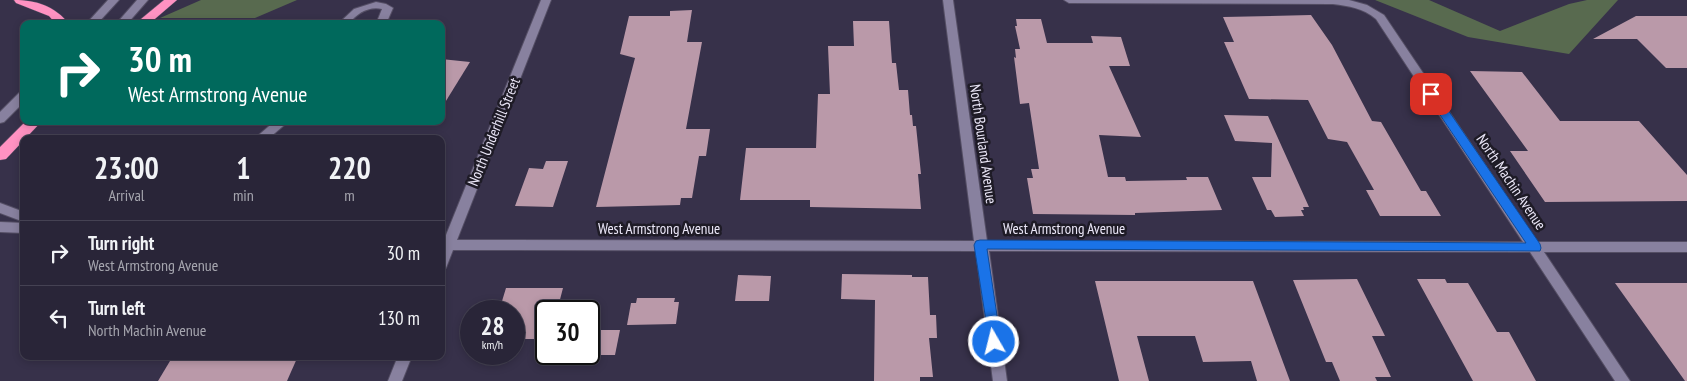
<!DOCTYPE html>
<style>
:root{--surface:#292538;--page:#312d40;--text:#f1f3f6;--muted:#a5a5ae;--line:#454253}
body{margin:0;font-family:"PT Sans Narrow",sans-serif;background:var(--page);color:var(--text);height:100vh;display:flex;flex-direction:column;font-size:19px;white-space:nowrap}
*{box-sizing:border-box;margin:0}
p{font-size:16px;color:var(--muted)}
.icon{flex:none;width:28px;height:28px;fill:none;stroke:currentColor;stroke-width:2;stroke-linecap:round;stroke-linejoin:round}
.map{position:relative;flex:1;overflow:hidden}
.panel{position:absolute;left:20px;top:135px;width:425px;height:225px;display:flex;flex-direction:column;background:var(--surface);border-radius:10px;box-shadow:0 2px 8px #0003,0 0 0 1px var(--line)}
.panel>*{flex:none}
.hud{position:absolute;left:20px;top:20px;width:425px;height:105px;border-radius:10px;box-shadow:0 2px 8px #0003,0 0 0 1px var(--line);background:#00695c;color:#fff;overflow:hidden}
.speed{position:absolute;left:460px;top:300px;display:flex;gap:10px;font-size:25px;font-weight:700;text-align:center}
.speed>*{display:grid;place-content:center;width:65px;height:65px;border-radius:50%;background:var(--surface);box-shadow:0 2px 8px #0003,0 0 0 1px var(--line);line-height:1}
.speed small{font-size:12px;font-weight:400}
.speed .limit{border:2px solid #111;border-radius:8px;background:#fff;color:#111}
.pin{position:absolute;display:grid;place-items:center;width:42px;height:42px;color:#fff;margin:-21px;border-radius:10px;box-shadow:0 2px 8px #0006}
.me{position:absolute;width:55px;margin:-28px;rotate:352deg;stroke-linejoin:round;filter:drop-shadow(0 0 4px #0008)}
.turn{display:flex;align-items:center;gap:18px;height:105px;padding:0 25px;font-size:22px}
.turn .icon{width:65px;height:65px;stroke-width:2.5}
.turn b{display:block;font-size:35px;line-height:42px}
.eta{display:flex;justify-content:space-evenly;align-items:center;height:85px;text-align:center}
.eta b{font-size:30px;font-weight:700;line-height:35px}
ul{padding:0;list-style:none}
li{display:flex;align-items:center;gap:15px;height:65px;padding:0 25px;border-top:1px solid var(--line)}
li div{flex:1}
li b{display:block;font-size:19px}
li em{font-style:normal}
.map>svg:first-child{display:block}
</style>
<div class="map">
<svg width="1687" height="381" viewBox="0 0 1687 381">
<rect width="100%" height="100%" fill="#37314a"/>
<g fill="#586a4f">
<path d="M201 0H297L255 18H160Z"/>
<path d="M1375 0H1429L1500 31 1569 4 1587 0H1618L1569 54 1468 37Z"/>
</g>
<g fill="#ba99a9">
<path d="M692 10 687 42H702L686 129H710L706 156H699L692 198H681L680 205 596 207 635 58 620 54 629 16H670V11Z"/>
<path d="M1311 15 1332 45 1372 121 1381 122 1421 191H1426L1441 216H1380L1366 190H1374L1347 142 1328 139 1308 100 1249 99 1224 42H1234L1223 17Z"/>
<path d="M1636 16H1687V68H1666L1637 39H1593Z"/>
<path d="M1016 19H1041L1047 43H1093L1091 36 1121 37 1130 66H1109L1141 137 1099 135 1108 177H1125L1126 181 1187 180 1186 177H1208L1222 210 1135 213V215L1033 214 1027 178H1033L1031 169H1039L1029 103 1020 104 1014 57 1016 58 1015 49H1020L1015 26H1017Z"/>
<path d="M853 21H889L892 63H896L899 90H908L910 115H912L913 126H916L921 174H918L921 209 810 207V200H740L746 148H816L818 94H830L828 46H854Z"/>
<path d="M441 59 470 62 441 109Z"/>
<path d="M1470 71 1522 72 1560 121H1639L1687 175V201L1545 202 1510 151H1528Z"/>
<path d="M1224 115 1268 116 1309 207H1303L1304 210H1301L1304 216 1275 217 1271 210H1267L1252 177H1271L1272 143 1235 141Z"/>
<path d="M546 161H568L553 207 515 206 529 168 543 169Z"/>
<path d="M842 274 912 275V277H928L930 315H936L937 338H929L933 377H920V381H874L875 300 841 299Z"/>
<path d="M738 275 771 276 769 301H735Z"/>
<path d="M1357 279 1385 336H1372L1391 377H1375L1377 381H1340L1332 362H1326L1293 280Z"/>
<path d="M1417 279H1445L1447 283H1468L1497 332H1509L1536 381H1473Z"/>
<path d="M1095 281H1253L1290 381H1257L1251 361 1203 362 1195 336H1137L1149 381H1119Z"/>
<path d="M1615 283H1687V381H1685Z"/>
<path d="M506 288H563L557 311H546V339H514V311H499Z"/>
<path d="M637 298H675L674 302H679L676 324 627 325 631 303H636Z"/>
<path d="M600 330H620L615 355H594Z"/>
<path d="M173 356H298L287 381H158Z"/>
</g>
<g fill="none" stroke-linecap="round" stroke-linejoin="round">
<defs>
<g id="minor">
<path d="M541 0H551L457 240 974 241 943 0H953L987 241 1523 242 1376 19C1363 8 1349 6 1333 4L1069 3 1064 0H1349L1367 5 1384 15 1537 242H1687V252H1544L1630 381H1615L1530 252 989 251 1007 381H993L976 251 453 250 446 268 441 269V240H444Z"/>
<path d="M376 2 386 4 393 8 386 24H376L382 9C369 6 357 13 349 24H338L354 9Z"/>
<path d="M275 121H289L268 139H254Z"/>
<path d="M0 203 24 212V222L0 213Z"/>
<path d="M0 222 24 223V233L0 232Z"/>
<path d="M398 356H412L402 381H388Z"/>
</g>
<g id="secondary">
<path d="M108 0H119L97 24H86Z"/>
<path d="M137 0H148L127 24H116Z"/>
<path d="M24 91V102L4 122 0 123V112L20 92Z"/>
</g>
<g id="motorway">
<path d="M14 0C36 0 55 6 69 24H56L49 16 16 3Z"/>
<path d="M164 0H177L149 24H135Z"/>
<path d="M26 121H42L6 159 0 160V147Z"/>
</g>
</defs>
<use href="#minor" stroke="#544e64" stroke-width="2"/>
<use href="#secondary" stroke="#544e64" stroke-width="2"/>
<use href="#motorway" stroke="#544e64" stroke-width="1"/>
<use href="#minor" fill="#88819f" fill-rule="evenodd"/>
<use href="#secondary" fill="#88819f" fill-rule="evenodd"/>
<use href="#motorway" fill="#ff92c2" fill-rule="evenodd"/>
</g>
<path fill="#1a73e8" stroke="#114b97" d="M1431 90 1435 91 1540 244 1541 248 1540 251 987 249 1001 342 999 346 994 347 990 346 974 245 976 241 980 240 1526 243 1426 94Z"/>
<g text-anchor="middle" stroke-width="5" stroke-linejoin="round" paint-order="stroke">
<g font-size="15" fill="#ebe7f8" stroke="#1e1b26">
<text transform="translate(494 132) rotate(-68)" y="5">North Underhill Street</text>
<text transform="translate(983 144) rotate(82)" y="5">North Bourland Avenue</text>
<text transform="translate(1511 182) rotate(56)" y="5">North Machin Avenue</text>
<text x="659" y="234">West Armstrong Avenue</text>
<text x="1064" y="234">West Armstrong Avenue</text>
</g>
</g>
</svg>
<div class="speed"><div>28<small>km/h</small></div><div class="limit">30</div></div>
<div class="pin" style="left:1431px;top:94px;background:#d93025"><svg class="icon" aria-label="arrive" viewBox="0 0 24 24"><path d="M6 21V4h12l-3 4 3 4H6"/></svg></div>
<svg class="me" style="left:994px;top:342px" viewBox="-20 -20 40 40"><circle r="17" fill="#1a73e8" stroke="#fff" stroke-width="3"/><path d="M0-11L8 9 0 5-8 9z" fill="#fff"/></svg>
<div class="hud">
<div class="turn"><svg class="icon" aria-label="right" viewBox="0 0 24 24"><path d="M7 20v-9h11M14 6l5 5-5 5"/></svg><div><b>30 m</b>West Armstrong Avenue</div></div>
</div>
<section class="panel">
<div class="eta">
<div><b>23:00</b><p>Arrival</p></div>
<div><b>1</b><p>min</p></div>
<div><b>220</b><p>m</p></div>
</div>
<ul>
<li><svg class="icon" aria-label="right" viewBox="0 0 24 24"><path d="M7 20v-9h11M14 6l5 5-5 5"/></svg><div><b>Turn right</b><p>West Armstrong Avenue</p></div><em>30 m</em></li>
<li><svg class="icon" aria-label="left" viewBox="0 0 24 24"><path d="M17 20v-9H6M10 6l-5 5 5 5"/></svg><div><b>Turn left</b><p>North Machin Avenue</p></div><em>130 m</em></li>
</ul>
</section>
</div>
